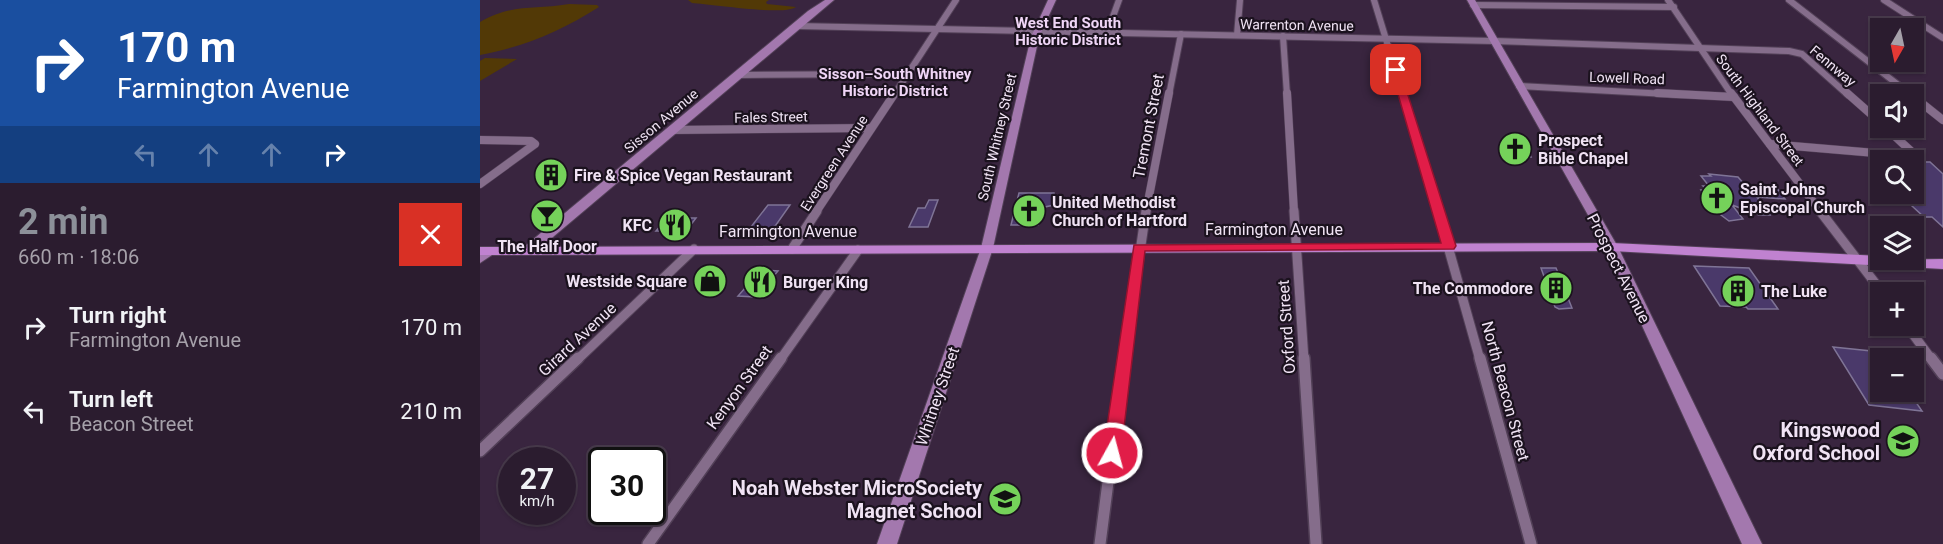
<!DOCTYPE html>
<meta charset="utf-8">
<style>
:root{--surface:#2b1c2f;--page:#332537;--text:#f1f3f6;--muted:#a6a1aa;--line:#473a4b;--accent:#8c9099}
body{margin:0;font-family:Roboto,sans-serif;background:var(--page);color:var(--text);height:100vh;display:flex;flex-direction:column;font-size:22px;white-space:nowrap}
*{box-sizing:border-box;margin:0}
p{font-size:20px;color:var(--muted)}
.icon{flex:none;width:33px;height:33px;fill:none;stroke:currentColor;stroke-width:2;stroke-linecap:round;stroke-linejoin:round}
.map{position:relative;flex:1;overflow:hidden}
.side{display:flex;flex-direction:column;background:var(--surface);width:480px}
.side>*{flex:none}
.guide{background:#1a4fa0;color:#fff;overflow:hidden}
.needle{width:39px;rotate:189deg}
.fabs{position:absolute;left:1390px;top:18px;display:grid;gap:12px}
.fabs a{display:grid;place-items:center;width:54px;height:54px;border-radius:0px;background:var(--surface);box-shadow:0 2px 4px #0004,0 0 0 2px var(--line);font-size:30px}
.speed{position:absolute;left:18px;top:447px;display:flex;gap:12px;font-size:30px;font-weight:700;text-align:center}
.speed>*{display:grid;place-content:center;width:78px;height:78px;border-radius:50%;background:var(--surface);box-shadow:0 2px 4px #0004,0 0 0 2px var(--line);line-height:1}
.speed small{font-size:15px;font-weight:400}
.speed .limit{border:3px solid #111;border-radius:9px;background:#fff;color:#111}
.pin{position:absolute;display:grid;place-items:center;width:51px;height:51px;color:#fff;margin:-26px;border-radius:12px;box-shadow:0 3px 9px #0006}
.me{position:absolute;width:66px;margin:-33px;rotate:7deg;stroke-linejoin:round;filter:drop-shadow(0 0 4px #0008)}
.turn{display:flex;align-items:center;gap:21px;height:126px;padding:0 18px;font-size:27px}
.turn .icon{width:78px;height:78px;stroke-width:2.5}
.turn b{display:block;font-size:42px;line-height:51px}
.lanes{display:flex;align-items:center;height:57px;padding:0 18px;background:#0003;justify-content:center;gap:30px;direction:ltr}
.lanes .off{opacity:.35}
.round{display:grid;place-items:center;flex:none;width:63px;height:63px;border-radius:0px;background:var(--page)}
.summary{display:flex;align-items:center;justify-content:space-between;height:102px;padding:0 18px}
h1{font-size:36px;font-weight:700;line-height:45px;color:var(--accent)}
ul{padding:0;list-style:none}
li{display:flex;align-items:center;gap:18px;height:84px;padding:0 18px}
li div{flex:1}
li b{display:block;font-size:22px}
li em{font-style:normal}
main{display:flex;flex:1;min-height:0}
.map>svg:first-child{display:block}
</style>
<main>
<section class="side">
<div class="guide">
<div class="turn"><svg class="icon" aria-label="right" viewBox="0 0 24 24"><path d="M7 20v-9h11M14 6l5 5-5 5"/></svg><div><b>170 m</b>Farmington Avenue</div></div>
<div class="lanes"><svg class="icon off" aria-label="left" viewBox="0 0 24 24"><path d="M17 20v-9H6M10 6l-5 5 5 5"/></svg><svg class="icon off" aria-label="ahead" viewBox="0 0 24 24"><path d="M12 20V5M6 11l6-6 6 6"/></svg><svg class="icon off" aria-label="ahead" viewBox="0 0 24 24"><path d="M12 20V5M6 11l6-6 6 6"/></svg><svg class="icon" aria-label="right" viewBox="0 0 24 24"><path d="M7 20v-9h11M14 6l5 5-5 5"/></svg></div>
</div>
<div class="summary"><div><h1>2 min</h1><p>660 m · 18:06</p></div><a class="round" style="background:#d93025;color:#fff"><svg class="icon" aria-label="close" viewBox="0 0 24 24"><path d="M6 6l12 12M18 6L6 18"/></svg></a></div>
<ul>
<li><svg class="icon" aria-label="right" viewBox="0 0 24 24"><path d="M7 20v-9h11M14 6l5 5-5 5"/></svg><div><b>Turn right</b><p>Farmington Avenue</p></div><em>170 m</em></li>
<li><svg class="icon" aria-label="left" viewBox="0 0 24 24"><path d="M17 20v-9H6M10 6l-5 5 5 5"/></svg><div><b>Turn left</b><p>Beacon Street</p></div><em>210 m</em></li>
</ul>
</section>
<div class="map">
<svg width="1463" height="544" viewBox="0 0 1463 544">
<rect width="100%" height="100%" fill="#39253f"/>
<g fill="#523906">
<path d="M208 0H289L286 2 287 4 316 7C305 16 231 4 212 3Z"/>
<path d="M89 4 117 5 119 7C81 31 44 47 0 55V22C33 3 54 10 89 4Z"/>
<path d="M5 58 37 59 0 81V61Z"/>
</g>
<g fill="#4a396a" stroke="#7f7496" stroke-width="1.5">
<path d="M1020 146 1046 147 1051 157 1024 155Z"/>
<path d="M1434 162H1450L1463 174V227L1452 217H1444L1419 194H1434Z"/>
<path d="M1229 174 1258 177 1265 185 1297 188 1305 199 1277 197 1290 215H1279L1252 205 1263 219 1249 221 1237 212 1221 190H1227L1223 186H1229L1221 176H1231Z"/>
<path d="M539 193H574V196H576L574 205 565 207 558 225H531Z"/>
<path d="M449 200H458L448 227H429L438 208H445Z"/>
<path d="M288 205H310L291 232H267Z"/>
<path d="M203 218H216L206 231H176L183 223 200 222Z"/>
<path d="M1214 266 1269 268 1298 309H1268L1266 307 1240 306Z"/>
<path d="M1061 268H1076L1092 308 1079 309 1075 307Z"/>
<path d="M281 270 298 271 276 297 258 296Z"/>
<path d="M1353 347 1401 352V392H1429L1442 411 1389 405Z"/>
</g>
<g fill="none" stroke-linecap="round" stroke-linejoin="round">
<defs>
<g id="street-far3">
<path d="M894 0 923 95"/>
<path d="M1188 0 1252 95"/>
<path d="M1309 0 1430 94"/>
<path d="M1404 0 1463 38"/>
<path d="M993 5 1194 7"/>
<path d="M317 26 1014 41 1309 51 1322 54 1368 95"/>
<path d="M627 33 639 0"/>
<path d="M757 35 760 0"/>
<path d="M803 36 807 95"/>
<path d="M259 75 428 74"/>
<path d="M1039 86 1206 95"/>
<path d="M414 95 476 0"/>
<path d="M689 95 701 34"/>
</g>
<g id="street-far2">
<path d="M807 93 814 212"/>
<path d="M922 93 959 212"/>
<path d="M1177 93 1254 97"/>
<path d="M1251 93 1341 212"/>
<path d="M1367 93 1401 123"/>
<path d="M1434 97 1463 120"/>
<path d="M192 130 391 128"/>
<path d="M0 140 51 141 55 144 0 184"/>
<path d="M1290 144 1419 155 1433 153 1406 128"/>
<path d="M336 212 415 93"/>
<path d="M666 212 689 93"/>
</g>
<g id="street-far1">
<path d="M814 211 824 360"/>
<path d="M958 211 1000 360"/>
<path d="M1340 211 1402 292"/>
<path d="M312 249 337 211"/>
<path d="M1427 326 1452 360"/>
<path d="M97 360 214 249"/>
<path d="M300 360 378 250"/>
<path d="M644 360 666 211"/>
</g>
<g id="street">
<path d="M824 358 836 544"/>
<path d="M1000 358 1051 544"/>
<path d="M1451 358 1463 374"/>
<path d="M0 451 98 358"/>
<path d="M168 544 301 358"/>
<path d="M620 544 644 358"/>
</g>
<g id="secondary">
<path d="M345 0H354L54 253H44L42 250 44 247 328 11Z"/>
<path d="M568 0H576L559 37 513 248 417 544H397L501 248 551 37Z"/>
<path d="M987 0H995L1138 247 1282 544H1262L1126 247Z"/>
<path d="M11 247 16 248 18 251 0 263V253Z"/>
</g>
<path id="primary" d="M1132 243 1401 256V260L1463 259V269L1132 251 0 255V247Z"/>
</defs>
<use href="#street-far3" stroke="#524057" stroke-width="8"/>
<use href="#street-far2" stroke="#524057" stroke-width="9"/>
<use href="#street-far1" stroke="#524057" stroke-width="11"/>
<use href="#street" stroke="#524057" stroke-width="14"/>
<use href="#secondary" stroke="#524057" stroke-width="2"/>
<use href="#primary" stroke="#524057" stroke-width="2"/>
<use href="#street-far3" stroke="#856d8b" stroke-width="6"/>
<use href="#street-far2" stroke="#856d8b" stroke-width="8"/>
<use href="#street-far1" stroke="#856d8b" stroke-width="9"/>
<use href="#street" stroke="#856d8b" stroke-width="11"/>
<use href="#secondary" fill="#a378ae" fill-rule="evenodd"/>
<use href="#primary" fill="#c082d0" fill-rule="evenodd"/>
</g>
<path fill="#e11d48" stroke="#92132f" stroke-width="1.5" d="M912 68 920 70 976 246 974 249 665 251 641 453 638 458 632 460 626 458 623 453 654 245 961 243 911 70Z"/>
<defs>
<symbol id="church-disc" viewBox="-11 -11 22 22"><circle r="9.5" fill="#75d25a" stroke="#1b121e"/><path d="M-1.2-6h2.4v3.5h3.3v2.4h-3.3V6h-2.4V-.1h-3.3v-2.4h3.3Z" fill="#111"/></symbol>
<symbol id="building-disc" viewBox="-11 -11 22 22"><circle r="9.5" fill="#75d25a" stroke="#1b121e"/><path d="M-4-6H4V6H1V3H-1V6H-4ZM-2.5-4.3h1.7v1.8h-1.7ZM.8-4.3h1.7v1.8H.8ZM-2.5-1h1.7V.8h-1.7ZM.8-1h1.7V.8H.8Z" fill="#111"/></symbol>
<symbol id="bar-disc" viewBox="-11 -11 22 22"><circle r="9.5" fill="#75d25a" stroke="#1b121e"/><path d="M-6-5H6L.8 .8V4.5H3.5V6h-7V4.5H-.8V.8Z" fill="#111"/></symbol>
<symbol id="restaurant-disc" viewBox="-11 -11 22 22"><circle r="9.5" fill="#75d25a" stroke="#1b121e"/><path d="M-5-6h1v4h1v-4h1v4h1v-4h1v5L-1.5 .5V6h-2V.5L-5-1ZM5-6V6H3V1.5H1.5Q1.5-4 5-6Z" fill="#111"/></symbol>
<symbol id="shop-disc" viewBox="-11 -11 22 22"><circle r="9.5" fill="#75d25a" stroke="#1b121e"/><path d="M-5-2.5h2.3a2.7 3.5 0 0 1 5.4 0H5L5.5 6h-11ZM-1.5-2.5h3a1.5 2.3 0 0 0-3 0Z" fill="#111"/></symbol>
<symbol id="school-disc" viewBox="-11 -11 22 22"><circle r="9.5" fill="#75d25a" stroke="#1b121e"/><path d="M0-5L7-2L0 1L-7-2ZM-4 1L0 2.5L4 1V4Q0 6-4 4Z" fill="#111"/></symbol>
</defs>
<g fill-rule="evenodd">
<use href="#church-disc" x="1016" y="130" width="38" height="38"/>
<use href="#building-disc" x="52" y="156" width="38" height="38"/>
<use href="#church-disc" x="1218" y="179" width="38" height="38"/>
<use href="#church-disc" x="530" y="192" width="38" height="38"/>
<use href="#bar-disc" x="48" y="197" width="38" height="38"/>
<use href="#restaurant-disc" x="176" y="206" width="38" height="38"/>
<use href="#shop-disc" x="211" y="262" width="38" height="38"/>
<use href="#restaurant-disc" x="261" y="263" width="38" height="38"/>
<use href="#building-disc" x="1057" y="269" width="38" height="38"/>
<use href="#building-disc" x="1239" y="272" width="38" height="38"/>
<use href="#school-disc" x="1404" y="422" width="38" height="38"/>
<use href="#school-disc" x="506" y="480" width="38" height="38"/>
</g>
<g text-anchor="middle" stroke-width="4.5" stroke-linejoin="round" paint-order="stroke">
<g font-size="14" fill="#f0e3f4" stroke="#1b121e">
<text transform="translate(817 25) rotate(1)" y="5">Warrenton Avenue</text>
<text transform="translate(1353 66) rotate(40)" y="5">Fennway</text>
<text transform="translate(1147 78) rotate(2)" y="5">Lowell Road</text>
<text transform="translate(1280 110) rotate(53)" y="5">South Highland Street</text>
<text transform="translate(291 117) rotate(-1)" y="5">Fales Street</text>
<text transform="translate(181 121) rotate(-40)" y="5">Sisson Avenue</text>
<text transform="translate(517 137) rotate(-77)" y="5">South Whitney Street</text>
<text transform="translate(354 163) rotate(-57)" y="5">Evergreen Avenue</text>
</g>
<g font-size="15" font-weight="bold" fill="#f0d6f7" stroke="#1b121e">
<text x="588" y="28">West End South<tspan x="588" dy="17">Historic District</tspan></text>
<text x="415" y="79">Sisson–South Whitney<tspan x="415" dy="17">Historic District</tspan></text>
</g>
<g font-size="16" fill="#f0e3f4" stroke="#1b121e">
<text transform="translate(668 126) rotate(-79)" y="6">Tremont Street</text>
<text x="794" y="235">Farmington Avenue</text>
<text x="308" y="237">Farmington Avenue</text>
<text transform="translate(1139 268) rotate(63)" y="6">Prospect Avenue</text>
<text transform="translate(806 327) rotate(-94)" y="6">Oxford Street</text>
<text transform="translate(97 339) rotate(-43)" y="6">Girard Avenue</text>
<text transform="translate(259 387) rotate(-54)" y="6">Kenyon Street</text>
<text transform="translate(1026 391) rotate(75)" y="6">North Beacon Street</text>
<text transform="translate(457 396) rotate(-71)" y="6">Whitney Street</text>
</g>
<g font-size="16" font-weight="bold" fill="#f0e3f4" stroke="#1b121e" text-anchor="start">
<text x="1058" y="146">Prospect<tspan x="1058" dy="18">Bible Chapel</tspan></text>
<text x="94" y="181">Fire &amp; Spice Vegan Restaurant</text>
<text x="1260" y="195">Saint Johns<tspan x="1260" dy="18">Episcopal Church</tspan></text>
<text x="572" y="208">United Methodist<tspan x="572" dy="18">Church of Hartford</tspan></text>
<text x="172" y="231" text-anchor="end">KFC</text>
<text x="67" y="252" text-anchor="middle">The Half Door</text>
<text x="207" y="287" text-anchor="end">Westside Square</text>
<text x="303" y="288">Burger King</text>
<text x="1053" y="294" text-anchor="end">The Commodore</text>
<text x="1281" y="297">The Luke</text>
</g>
<g font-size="20" font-weight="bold" fill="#f0e3f4" stroke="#1b121e" text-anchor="end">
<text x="1400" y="437">Kingswood<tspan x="1400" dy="23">Oxford School</tspan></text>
<text x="502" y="495">Noah Webster MicroSociety<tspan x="502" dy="23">Magnet School</tspan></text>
</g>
</g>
</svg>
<div class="fabs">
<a><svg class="needle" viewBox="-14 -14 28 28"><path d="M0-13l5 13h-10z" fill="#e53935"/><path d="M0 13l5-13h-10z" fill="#a6a1aa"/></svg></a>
<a><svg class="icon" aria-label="sound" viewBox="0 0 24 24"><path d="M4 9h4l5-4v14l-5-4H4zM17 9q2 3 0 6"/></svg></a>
<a><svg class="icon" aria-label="search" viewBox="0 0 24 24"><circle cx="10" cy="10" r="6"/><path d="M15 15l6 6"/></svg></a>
<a><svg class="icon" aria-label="layers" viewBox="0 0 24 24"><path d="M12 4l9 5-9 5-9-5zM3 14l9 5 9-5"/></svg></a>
<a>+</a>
<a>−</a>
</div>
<div class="speed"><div>27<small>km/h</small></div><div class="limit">30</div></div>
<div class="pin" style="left:916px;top:70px;background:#d93025"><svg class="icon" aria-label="arrive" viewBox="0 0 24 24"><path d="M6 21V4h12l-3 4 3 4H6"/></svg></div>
<svg class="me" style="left:632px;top:453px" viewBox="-20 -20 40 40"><circle r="17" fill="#e11d48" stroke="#fff" stroke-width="3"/><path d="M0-11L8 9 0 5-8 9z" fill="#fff"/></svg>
</div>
</main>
